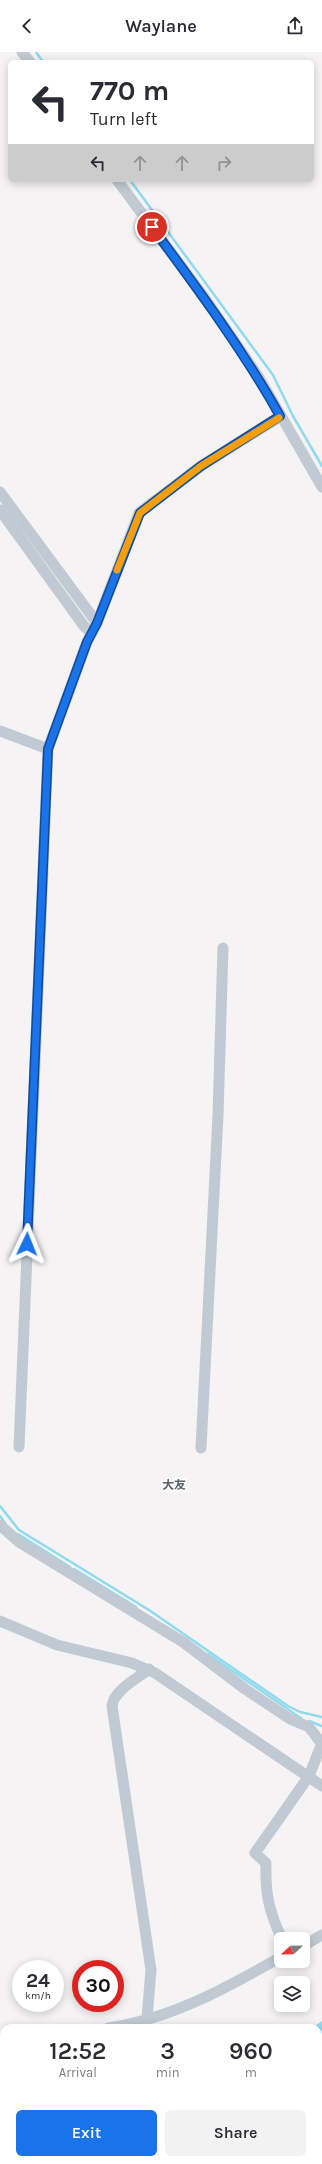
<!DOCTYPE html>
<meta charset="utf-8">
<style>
:root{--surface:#fff;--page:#f2f2f3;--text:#2b2b33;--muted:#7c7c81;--accent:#1a73e8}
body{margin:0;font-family:Karla,"Noto Sans JP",sans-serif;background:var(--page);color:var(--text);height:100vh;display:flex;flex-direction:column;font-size:15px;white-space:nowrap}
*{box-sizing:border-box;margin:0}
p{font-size:13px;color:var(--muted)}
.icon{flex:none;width:22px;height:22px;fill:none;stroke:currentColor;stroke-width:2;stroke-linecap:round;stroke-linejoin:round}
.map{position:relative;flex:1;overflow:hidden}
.sheet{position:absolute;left:0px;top:1972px;width:322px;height:140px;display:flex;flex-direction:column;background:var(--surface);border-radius:12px 12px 0 0;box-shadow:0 2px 10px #0003}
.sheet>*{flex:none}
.hud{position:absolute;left:8px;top:8px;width:306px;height:122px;border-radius:6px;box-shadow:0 2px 10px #0003;background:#fff;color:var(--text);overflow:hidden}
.needle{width:26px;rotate:248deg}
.tools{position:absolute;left:274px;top:1880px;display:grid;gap:8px}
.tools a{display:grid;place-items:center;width:36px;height:36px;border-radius:6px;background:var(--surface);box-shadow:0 2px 10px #0003;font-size:20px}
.speed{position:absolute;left:12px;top:1908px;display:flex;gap:8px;font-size:20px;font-weight:700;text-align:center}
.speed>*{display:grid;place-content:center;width:52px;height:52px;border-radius:50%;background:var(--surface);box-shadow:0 2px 10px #0003;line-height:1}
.speed small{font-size:10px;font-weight:400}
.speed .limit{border:6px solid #d22;background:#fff;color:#111}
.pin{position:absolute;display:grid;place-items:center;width:34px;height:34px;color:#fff;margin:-17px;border:2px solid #fff;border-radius:50%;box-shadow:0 1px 4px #0007}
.me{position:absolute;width:44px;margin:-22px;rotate:2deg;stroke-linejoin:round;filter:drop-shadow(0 0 3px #0008)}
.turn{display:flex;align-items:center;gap:14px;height:84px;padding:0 16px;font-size:18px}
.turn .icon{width:52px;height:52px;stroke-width:2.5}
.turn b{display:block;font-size:28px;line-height:34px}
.lanes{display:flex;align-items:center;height:38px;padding:0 16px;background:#0003;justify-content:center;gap:20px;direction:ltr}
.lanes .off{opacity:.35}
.eta{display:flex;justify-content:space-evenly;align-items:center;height:68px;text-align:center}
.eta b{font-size:24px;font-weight:600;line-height:28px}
.button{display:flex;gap:8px;margin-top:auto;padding:8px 16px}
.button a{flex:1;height:46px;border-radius:6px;background:var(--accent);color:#fff;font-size:16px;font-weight:600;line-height:46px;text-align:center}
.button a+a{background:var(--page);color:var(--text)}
header{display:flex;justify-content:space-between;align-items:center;height:52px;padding:0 16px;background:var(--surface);font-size:18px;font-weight:600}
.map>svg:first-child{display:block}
</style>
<header><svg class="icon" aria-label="back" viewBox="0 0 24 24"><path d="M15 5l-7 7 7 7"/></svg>Waylane<svg class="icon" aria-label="share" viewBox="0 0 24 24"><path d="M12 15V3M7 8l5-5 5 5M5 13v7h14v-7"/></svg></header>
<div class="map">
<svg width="322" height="2112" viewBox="0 0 322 2112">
<rect width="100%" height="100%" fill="#f5f3f3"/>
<path fill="#90daee" d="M322 1969V1983L318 1985V1976H312Z"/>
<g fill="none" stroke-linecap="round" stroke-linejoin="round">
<g stroke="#90daee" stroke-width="2.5">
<path d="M36 0 43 10"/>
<path d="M130 128 273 323 293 364 322 414"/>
<path d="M0 1454 19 1478 149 1558 288 1654 300 1660 322 1665"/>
<path d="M0 1464 5 1471"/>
<path d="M18 1482 70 1515"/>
<path d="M74 1517 136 1555"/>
<path d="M208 1602 302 1667"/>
<path d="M309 1669 322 1674"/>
</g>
<g stroke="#c1cad2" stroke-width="11">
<path d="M22 0 30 10"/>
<path d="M117 128 204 245 258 324 322 435"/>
<path d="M0 440 97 571"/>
<path d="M0 458 84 574 92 581"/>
<path d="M0 679 48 697"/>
<path d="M19 1395 48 697 87 590 97 571 139 461 201 414 281 364"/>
<path d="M201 1396 218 1063 223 896"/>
<path d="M0 1473 19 1490 183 1590 245 1637 290 1667 309 1675 318 1687 322 1688"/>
<path d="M0 1569 57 1593 132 1611 155 1621 322 1734"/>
<path d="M282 1887C269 1860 265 1841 266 1811L255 1801 309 1724 322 1691"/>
<path d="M303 1894 322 1883"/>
<path d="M147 1966 151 1918 112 1654C114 1638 137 1627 149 1617"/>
<path d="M108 1976C171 1967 226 1936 281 1905"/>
<path d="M0 1989 4 1988"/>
<path d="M318 2021 322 2019"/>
<path d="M0 2069H4"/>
<path d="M318 2096 322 2104"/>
</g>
</g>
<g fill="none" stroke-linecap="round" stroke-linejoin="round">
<defs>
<path id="route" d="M27 1192 48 697 87 590 97 571 140 461 201 414 280 364C243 298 197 236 152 175"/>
</defs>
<use href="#route" stroke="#114b97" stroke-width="10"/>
<use href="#route" stroke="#1a73e8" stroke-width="7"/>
<path stroke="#f59e0b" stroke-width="7" d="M117 518 140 461 201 414 279 366"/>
</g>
<g text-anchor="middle" stroke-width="3.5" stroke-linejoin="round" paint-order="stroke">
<g font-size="12" font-weight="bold" fill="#5f6368" stroke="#fff">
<text x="174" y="1437">大友</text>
</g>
</g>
</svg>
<div class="tools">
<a><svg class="needle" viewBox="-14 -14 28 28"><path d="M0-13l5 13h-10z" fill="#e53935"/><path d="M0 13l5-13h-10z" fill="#7c7c81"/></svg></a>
<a><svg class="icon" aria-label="layers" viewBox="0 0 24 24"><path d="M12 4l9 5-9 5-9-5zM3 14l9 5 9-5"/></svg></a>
</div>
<div class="speed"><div>24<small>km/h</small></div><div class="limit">30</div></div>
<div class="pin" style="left:152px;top:175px;background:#d93025"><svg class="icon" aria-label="arrive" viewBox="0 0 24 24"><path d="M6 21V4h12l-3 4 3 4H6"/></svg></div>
<svg class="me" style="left:27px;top:1192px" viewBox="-20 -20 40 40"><path d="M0-17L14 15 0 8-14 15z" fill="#1a73e8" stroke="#fff" stroke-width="4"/></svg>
<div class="hud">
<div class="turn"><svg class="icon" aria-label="left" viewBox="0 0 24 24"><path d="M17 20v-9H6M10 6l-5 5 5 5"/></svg><div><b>770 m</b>Turn left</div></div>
<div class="lanes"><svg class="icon" aria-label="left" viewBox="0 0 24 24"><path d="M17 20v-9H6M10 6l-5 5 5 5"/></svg><svg class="icon off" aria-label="ahead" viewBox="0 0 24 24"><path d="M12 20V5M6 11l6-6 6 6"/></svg><svg class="icon off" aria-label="ahead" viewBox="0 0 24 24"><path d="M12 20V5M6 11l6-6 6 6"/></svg><svg class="icon off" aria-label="right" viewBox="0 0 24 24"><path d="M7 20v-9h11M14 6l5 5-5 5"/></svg></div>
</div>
<section class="sheet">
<div class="eta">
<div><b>12:52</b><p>Arrival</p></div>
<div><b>3</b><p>min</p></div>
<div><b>960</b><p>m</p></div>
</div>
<div class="button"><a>Exit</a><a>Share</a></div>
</section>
</div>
